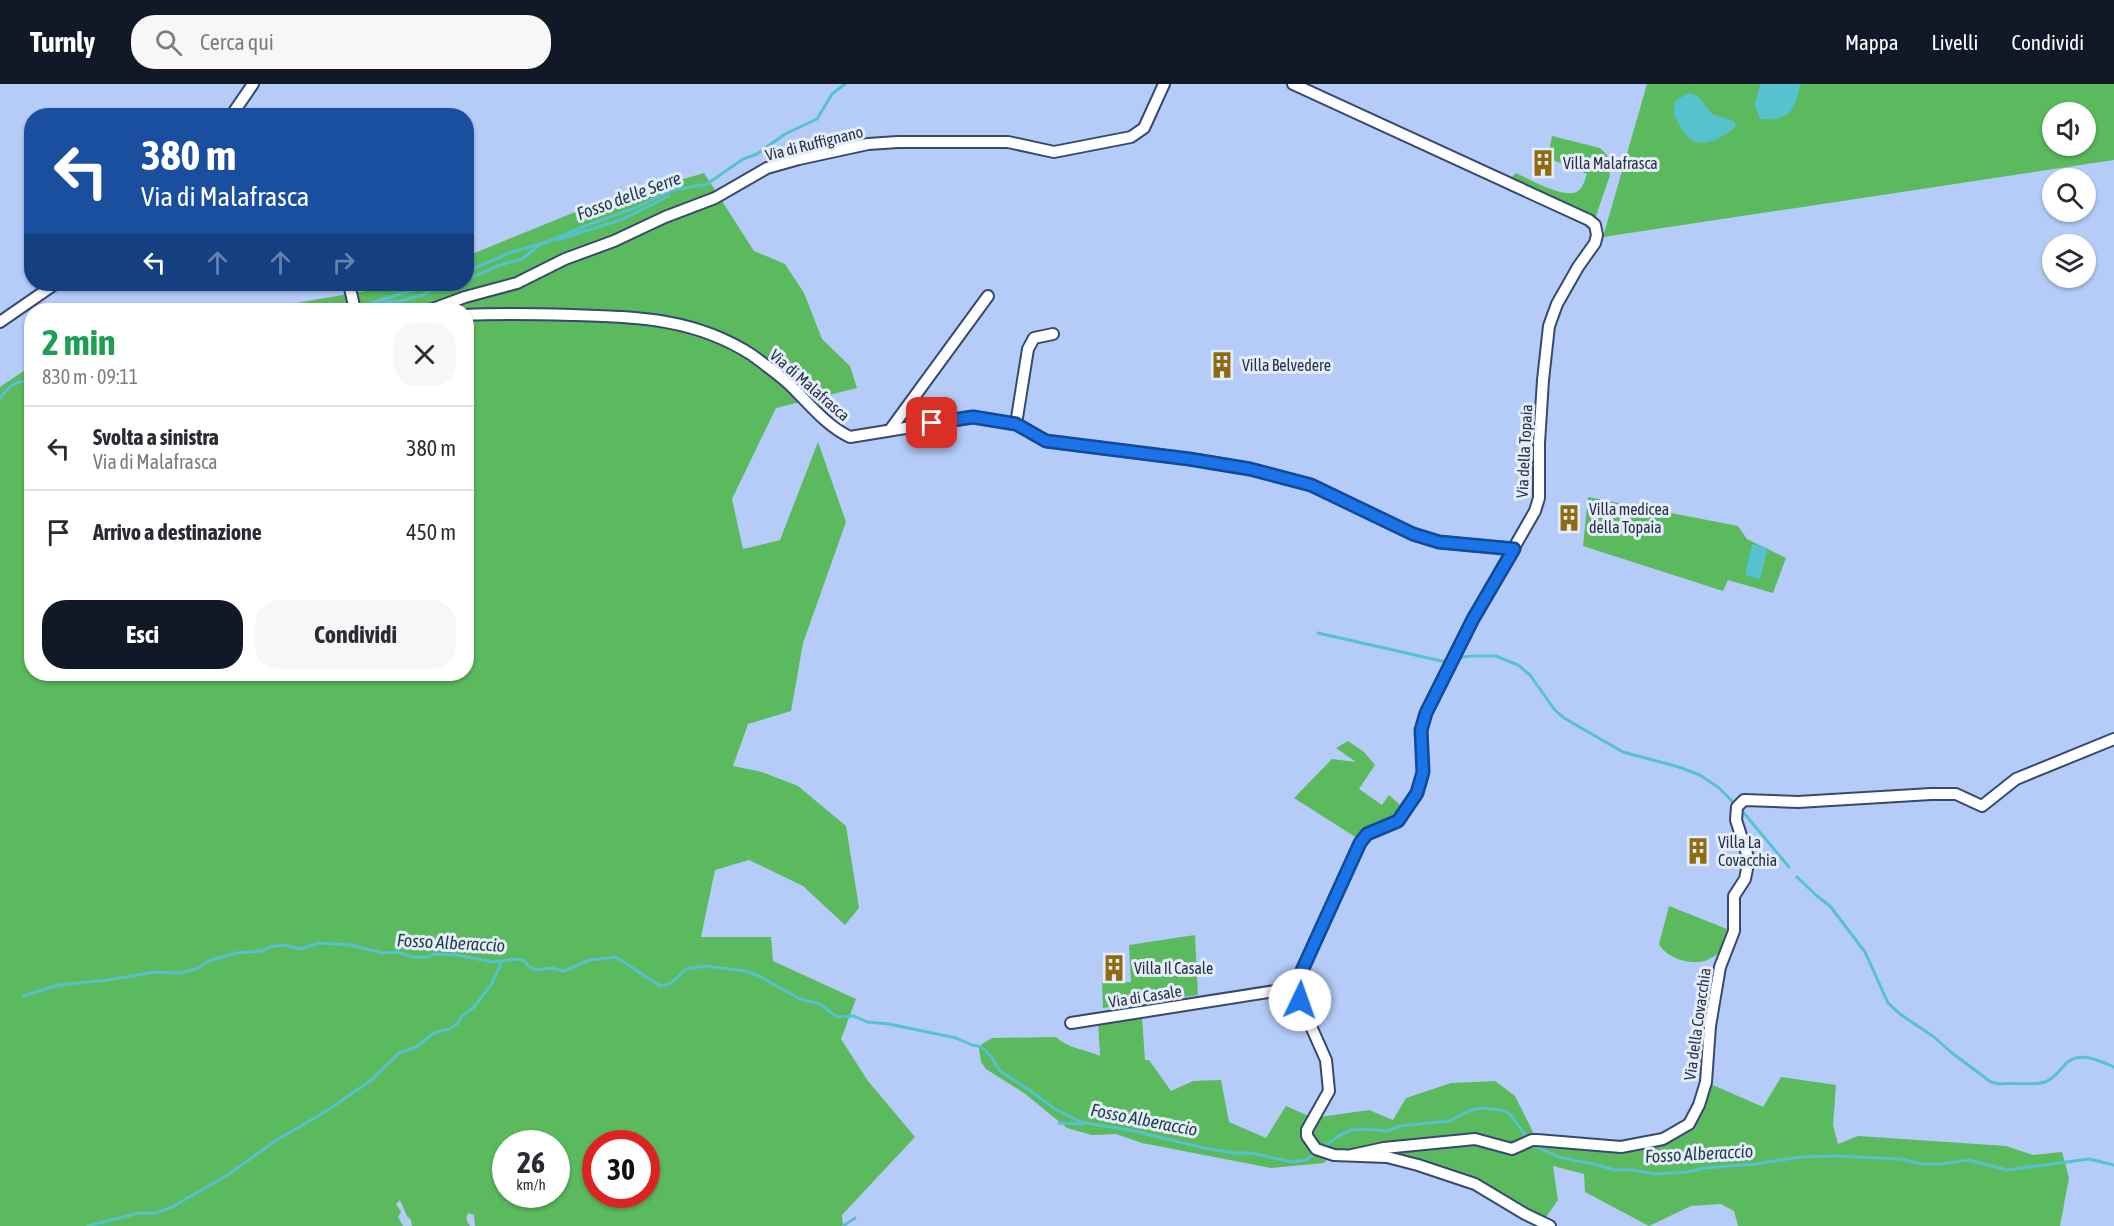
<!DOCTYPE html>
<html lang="it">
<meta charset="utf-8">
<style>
:root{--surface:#fff;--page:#f7f7f7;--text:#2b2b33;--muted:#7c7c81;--line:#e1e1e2;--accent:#111827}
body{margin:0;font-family:"Asap Condensed",sans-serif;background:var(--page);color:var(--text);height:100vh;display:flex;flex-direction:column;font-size:22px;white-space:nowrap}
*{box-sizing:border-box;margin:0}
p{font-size:20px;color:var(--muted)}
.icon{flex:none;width:33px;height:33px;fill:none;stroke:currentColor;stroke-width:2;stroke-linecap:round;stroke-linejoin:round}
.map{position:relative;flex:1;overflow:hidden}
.sheet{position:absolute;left:24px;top:219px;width:450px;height:378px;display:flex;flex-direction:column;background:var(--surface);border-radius:24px;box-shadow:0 2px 4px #0004}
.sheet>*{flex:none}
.hud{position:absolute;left:24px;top:24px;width:450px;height:183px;border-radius:24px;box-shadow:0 2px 4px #0004;background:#1a4fa0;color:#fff;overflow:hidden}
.tools{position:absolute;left:2042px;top:18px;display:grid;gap:12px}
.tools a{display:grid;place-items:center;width:54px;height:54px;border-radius:50%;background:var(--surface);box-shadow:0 2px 4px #0004;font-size:30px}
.speed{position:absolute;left:492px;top:1046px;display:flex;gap:12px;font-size:30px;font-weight:700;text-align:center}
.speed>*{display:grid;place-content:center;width:78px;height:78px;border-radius:50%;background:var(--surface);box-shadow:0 2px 4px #0004;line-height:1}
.speed small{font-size:15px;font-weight:400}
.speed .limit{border:9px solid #d22;background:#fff;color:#111}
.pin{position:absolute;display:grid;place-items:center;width:51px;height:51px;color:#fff;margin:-26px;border-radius:12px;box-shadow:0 3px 9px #0006}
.me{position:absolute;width:66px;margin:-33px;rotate:3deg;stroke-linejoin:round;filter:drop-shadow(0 0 4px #0008)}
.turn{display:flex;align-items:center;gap:21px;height:126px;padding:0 18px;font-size:27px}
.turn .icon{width:78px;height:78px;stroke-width:2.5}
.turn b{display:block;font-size:42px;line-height:51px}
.lanes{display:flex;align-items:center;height:57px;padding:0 18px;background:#0003;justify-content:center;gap:30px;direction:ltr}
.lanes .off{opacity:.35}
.round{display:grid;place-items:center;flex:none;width:63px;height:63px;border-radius:24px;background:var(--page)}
.overview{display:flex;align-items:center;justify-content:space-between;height:102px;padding:0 18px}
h1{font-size:36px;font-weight:700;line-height:45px;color:#1e9e55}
.primary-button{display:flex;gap:12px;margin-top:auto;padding:12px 18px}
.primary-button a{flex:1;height:69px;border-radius:24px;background:var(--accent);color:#fff;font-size:24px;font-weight:700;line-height:69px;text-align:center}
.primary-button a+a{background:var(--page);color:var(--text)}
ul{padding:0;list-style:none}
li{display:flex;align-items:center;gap:18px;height:84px;padding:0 18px;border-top:2px solid var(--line)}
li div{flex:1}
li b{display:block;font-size:22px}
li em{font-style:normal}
header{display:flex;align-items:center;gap:36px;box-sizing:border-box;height:84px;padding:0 30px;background:var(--accent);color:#fff}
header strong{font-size:28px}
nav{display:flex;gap:33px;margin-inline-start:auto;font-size:21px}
.search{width:420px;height:54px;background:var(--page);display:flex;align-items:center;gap:15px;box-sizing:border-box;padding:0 21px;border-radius:24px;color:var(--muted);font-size:22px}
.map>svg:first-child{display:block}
</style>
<header>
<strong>Turnly</strong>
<div class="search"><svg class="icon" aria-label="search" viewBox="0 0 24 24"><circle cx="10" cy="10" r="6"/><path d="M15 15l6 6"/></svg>Cerca qui</div>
<nav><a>Mappa</a><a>Livelli</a><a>Condividi</a></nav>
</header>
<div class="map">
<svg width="2114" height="1142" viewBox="0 0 2114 1142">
<rect width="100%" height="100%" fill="#b5ccf9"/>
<g fill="#5aba5d" fill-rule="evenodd">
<path d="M1647 0H2114V76L1603 153ZM2052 28H2085V62H2052Z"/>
<path d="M1552 52 1600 64 1607 71 1610 91 1595 135 1510 95 1516 89C1529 95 1566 116 1578 107 1583 104 1585 95 1587 90L1548 74Z"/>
<path d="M704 89 754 167 785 180 804 209 822 255 850 282 857 304 776 324 732 415 743 465 780 456 818 358 846 438 803 559 791 627 748 640 733 682 762 688 798 702 846 742 859 824 845 841 803 802 749 776 715 786 701 853H771L773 877 856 915 841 955 868 997 915 1053 842 1131 843 1142H475L474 1131 468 1129 466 1135 470 1142H412L411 1136 407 1132 400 1116 396 1120 401 1128 398 1133 403 1142H0V303L31 282 32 590H466V226H255L389 203 399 200H466L467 172 585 124ZM506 1059H556V1110H506ZM596 1059H646V1110H596Z"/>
<path d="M1588 413 1738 442 1747 455 1786 474 1773 509 1728 496 1723 507 1583 462Z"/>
<path d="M1348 657 1364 668 1375 681 1359 705 1382 721 1389 711 1400 721 1394 732 1357 754 1294 714 1332 675 1356 678 1336 664Z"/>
<path d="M1669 822 1727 845 1718 870C1714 872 1710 875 1705 877 1690 881 1666 874 1659 860Z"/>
<path d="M1195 851 1198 911 1103 924 1102 899 1131 898 1129 861Z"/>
<path d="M1142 933 1145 976H1149L1171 1007 1193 997 1221 996 1229 1038 1266 1054 1286 1022 1313 1034 1369 1026 1393 1036 1406 1014 1451 999 1495 997 1515 1012 1537 1056C1582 1060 1650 1074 1687 1041 1694 1035 1702 1008 1706 998L1763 1023 1781 993 1836 1001 1833 1041 1838 1060 1858 1052 2006 1062 2033 1071 2062 1068 2069 1094 2060 1142H1738L1734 1127 1721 1120 1691 1122 1649 1142 1585 1108 1584 1090 1553 1082 1558 1116 1542 1139 1496 1112 1418 1081 1333 1069 1324 1079 1271 1084 1142 1059 1116 1050 1092 1051 1067 1044 1024 1009 986 985 981 978 979 964 982 960 992 954 1056 953C1069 965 1085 965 1100 972L1098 938Z"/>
</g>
<g fill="#56c2cd">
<path d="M1760 0H1800C1796 26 1789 38 1760 35L1755 21Z"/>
<path d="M1688 9 1697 11 1712 30 1734 37 1736 42C1727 51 1705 65 1692 56 1684 51 1679 39 1674 32L1675 17Z"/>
<path d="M1752 460 1768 464 1760 495 1745 491Z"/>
</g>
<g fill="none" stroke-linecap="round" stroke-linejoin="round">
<g stroke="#56c2cd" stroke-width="3">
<path d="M557 156 623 135 669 112"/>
<path d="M466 188 512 168 547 158 585 142 635 124 673 106 707 100 743 75 757 70 785 50 817 35 832 10 845 0"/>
<path d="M466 196 500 181 522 175 537 163"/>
<path d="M371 219 432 200"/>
<path d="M357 225C372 219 389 218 405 216 412 215 416 211 423 211 430 206 439 203 447 206L455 200"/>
<path d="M0 314C11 300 14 298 32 296"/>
<path d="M1318 549 1446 578"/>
<path d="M1457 574 1471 572H1496L1518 581 1530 591 1554 625 1564 634 1623 668 1679 683 1700 691 1719 704 1735 720"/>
<path d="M1743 728 1789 783"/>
<path d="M1797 793 1817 812 1830 822 1865 868 1888 919 1900 930 1934 953 1952 969 1991 998 1999 1000C2012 998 2034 1002 2045 998 2053 995 2058 988 2063 983 2076 965 2097 976 2114 983"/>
<path d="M23 912 58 901 108 896 155 888 180 889 196 885 209 877 236 869 262 867 269 863 285 861 300 865 319 859 351 861 382 869 397 868 413 873H427L434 870 456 871 493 878 518 875 525 877 529 883 536 886 551 884 564 887 590 876 616 873 660 902 670 900 686 885 706 882 745 887 757 891 800 915 820 920 837 933 854 932 867 938 889 940 956 954 972 961 978 962 984 965 992 974 1000 987 1032 1008 1055 1025 1081 1038 1134 1047 1204 1064 1235 1069H1251L1292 1078 1306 1076 1316 1069"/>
<path d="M1059 1039 1083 1040"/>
<path d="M1532 1061 1559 1073 1602 1082 1614 1086H1633L1655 1090 1687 1088 1704 1084 1755 1080 1800 1073 1836 1072 1900 1075 1923 1080H1940L1969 1076 2007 1086 2089 1075 2114 1081"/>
<path d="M1321 1065 1340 1051 1352 1046 1366 1045 1387 1047 1400 1042 1449 1037 1471 1026 1483 1024 1501 1026 1510 1030 1528 1055"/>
<path d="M88 1142 139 1129H156L172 1123 226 1092 278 1055 325 1028 370 997 399 969 416 963 434 949 449 945 457 940 461 933 475 922 491 901 501 879"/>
<path d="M843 1142 855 1134"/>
</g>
<defs>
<g id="minor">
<path d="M1293 0 1589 136 1595 141 1597 151 1595 159 1578 183 1557 220 1549 242 1543 296 1539 359V414L1535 427 1473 535 1426 629 1421 646 1423 688 1417 709 1398 737 1367 750 1360 759 1294 904"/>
<path d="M231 32 253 0"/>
<path d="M349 200 355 226"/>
<path d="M430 226 465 213 517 199 565 175 614 157 665 133 715 114 767 84 799 75 868 60 898 58H1008L1054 68 1131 53 1144 44 1164 0"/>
<path d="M466 231C502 229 537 230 572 231 637 233 695 234 752 271 764 280 777 289 788 299 808 318 825 341 850 353L973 333 1016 340 1046 357 1189 375 1250 385 1311 401 1413 450 1439 458 1514 465"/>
<path d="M0 238 55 200"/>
<path d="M1016 340 1028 265 1034 254 1053 250"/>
<path d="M890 346 988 212"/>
<path d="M1294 904 1326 976 1329 1007 1307 1046V1052L1316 1065 1334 1071 1387 1073 1418 1081 1475 1100 1525 1130 1550 1142"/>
<path d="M1071 939 1294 904"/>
<path d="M1352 1071 1384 1064 1475 1055 1512 1065 1532 1056H1537L1621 1063 1663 1055 1689 1040 1699 1021 1706 998 1710 942 1720 883 1734 847V812L1745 795 1748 780 1747 770 1736 736 1737 723 1744 716 1798 718 1931 710H1956L1982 722 2016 695 2114 655"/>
</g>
</defs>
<use href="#minor" stroke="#37496f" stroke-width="14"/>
<use href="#minor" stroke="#fff" stroke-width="10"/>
</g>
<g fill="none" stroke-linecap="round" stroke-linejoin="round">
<defs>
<path id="route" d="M932 339 973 333 1016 340 1046 357 1189 375 1250 385 1311 401 1413 450 1439 458 1514 465 1473 535 1426 629 1421 646 1423 688 1417 709 1398 737 1367 750 1360 759 1294 904 1300 916"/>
</defs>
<use href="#route" stroke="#114b97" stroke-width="15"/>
<use href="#route" stroke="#1a73e8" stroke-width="10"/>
</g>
<defs>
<symbol id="building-bare" viewBox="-9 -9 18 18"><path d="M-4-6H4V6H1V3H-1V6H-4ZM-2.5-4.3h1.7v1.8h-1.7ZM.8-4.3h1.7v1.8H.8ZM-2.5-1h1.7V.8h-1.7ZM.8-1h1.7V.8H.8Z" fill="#8f6b10" stroke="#e5edfb" stroke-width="2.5" paint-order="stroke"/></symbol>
</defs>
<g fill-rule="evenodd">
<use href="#building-bare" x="1524" y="60" width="38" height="38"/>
<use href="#building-bare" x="1203" y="262" width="38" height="38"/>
<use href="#building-bare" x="1550" y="415" width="38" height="38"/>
<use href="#building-bare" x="1679" y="748" width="38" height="38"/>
<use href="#building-bare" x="1095" y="865" width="38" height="38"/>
</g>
<g text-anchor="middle" stroke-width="6" stroke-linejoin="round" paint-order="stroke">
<g font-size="16" fill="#283143" stroke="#e5edfb">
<text transform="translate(814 59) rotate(-14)" y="6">Via di Ruffignano</text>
<text transform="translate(810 301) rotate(41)" y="6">Via di Malafrasca</text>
<text transform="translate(1524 367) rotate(-87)" y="6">Via della Topaia</text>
<text transform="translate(1145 912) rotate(-9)" y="6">Via di Casale</text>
<text transform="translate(1697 940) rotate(-82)" y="6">Via della Covacchia</text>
</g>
<g font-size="16" fill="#283143" stroke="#e5edfb" text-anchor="start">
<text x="1563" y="85">Villa Malafrasca</text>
<text x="1242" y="287">Villa Belvedere</text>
<text x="1589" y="431">Villa medicea<tspan x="1589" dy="18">della Topaia</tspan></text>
<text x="1718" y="764">Villa La<tspan x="1718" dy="18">Covacchia</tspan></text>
<text x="1134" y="890">Villa Il Casale</text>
</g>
<g font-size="18" font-style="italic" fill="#1d3e42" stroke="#e5edfb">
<text transform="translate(629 112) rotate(-20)" y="6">Fosso delle Serre</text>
<text transform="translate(451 859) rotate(3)" y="6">Fosso Alberaccio</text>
<text transform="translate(1144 1036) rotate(11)" y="6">Fosso Alberaccio</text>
<text transform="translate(1699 1070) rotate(-3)" y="6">Fosso Alberaccio</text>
</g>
</g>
</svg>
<div class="tools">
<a><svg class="icon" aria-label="sound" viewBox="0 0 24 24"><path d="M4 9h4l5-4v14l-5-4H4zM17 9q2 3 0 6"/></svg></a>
<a><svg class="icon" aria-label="search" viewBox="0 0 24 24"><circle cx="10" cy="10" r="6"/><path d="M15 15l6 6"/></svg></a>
<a><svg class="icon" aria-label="layers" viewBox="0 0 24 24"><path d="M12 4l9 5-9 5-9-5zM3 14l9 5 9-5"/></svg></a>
</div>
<div class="speed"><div>26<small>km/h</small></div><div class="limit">30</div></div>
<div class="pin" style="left:932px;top:339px;background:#d93025"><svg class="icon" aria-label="arrive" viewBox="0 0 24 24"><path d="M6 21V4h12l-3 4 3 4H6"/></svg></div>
<svg class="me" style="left:1300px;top:916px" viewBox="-20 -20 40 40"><circle r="19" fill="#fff"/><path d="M0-13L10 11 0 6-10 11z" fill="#1a73e8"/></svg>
<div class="hud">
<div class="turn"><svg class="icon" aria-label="left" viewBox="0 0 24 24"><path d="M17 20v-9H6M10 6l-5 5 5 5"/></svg><div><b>380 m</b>Via di Malafrasca</div></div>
<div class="lanes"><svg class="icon" aria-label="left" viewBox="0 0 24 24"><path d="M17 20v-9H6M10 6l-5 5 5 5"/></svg><svg class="icon off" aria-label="ahead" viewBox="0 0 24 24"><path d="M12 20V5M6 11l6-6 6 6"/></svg><svg class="icon off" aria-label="ahead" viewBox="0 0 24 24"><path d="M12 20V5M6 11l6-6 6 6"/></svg><svg class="icon off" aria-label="right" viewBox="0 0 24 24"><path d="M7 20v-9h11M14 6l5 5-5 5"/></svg></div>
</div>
<section class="sheet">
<div class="overview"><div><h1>2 min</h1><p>830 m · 09:11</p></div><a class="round"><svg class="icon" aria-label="close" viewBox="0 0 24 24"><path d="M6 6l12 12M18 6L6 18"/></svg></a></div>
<ul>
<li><svg class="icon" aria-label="left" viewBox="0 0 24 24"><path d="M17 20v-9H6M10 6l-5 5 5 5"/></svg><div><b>Svolta a sinistra</b><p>Via di Malafrasca</p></div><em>380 m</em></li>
<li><svg class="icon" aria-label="arrive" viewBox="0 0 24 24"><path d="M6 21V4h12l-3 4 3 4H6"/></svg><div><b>Arrivo a destinazione</b></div><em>450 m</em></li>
</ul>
<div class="primary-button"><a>Esci</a><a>Condividi</a></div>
</section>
</div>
